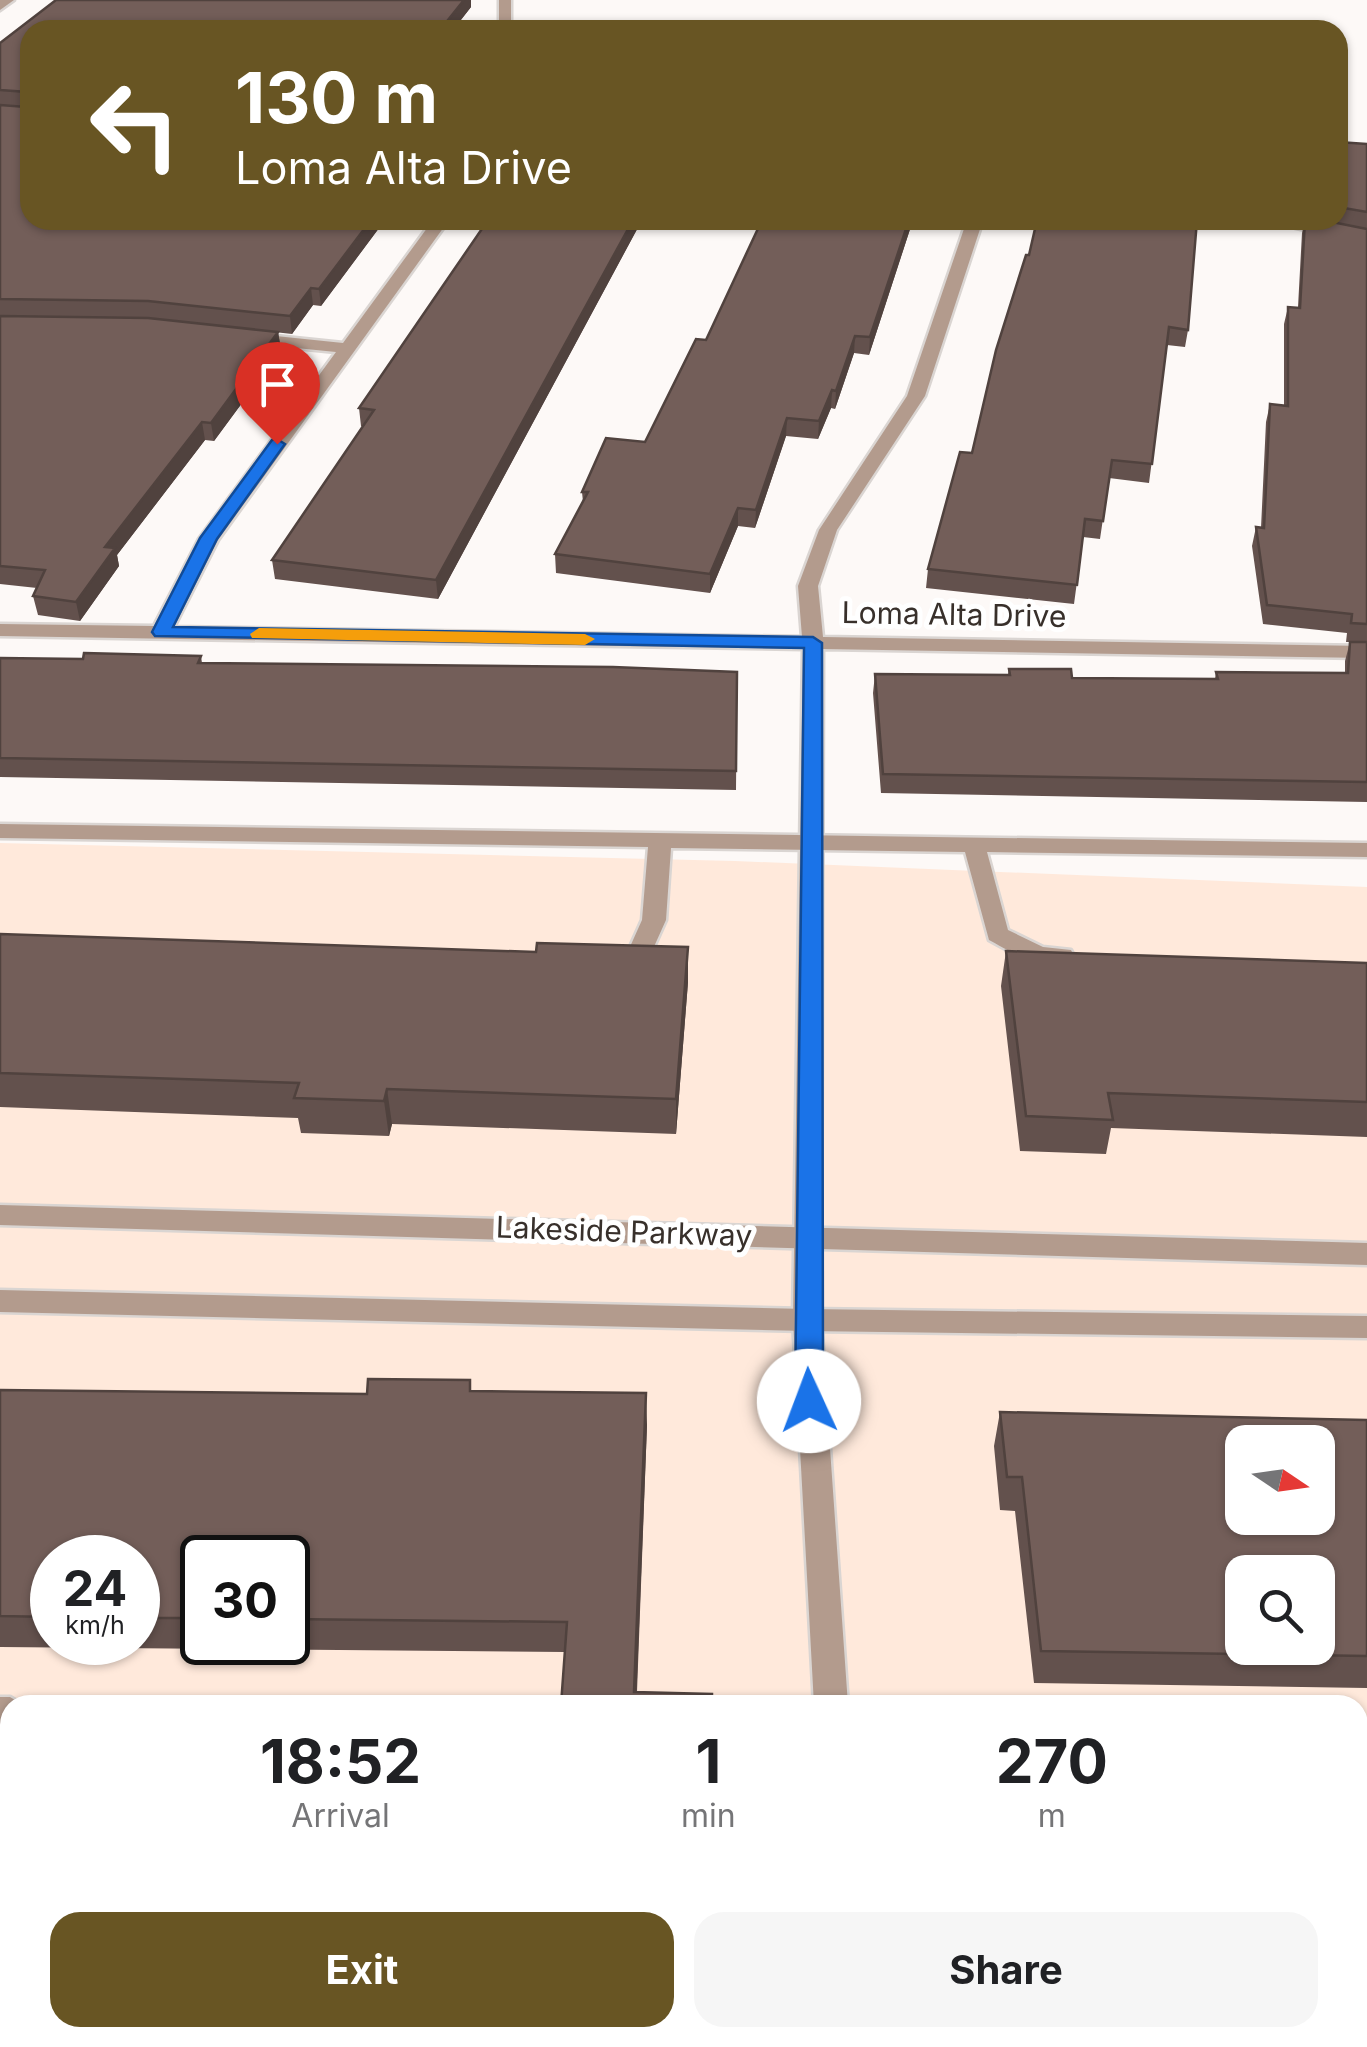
<!DOCTYPE html>
<style>
:root{--surface:#fff;--page:#f6f6f6;--text:#202124;--muted:#757577;--accent:#685523}
body{margin:0;font-family:Inter,sans-serif;background:var(--page);color:var(--text);height:100vh;display:flex;flex-direction:column;font-size:38px;white-space:nowrap}
*{box-sizing:border-box;margin:0}
p{font-size:32px;color:var(--muted)}
.icon{flex:none;width:55px;height:55px;fill:none;stroke:currentColor;stroke-width:2;stroke-linecap:round;stroke-linejoin:round}
.map{position:relative;flex:1;overflow:hidden}
.side{position:absolute;left:0px;top:1695px;width:1368px;height:352px;display:flex;flex-direction:column;background:var(--surface);border-radius:30px 30px 0 0;box-shadow:0 2px 8px #0004}
.side>*{flex:none}
.banner{position:absolute;left:20px;top:20px;width:1328px;height:210px;border-radius:30px;box-shadow:0 2px 8px #0004;background:#685523;color:#fff;overflow:hidden}
.needle{width:65px;rotate:103deg}
.buttons{position:absolute;left:1225px;top:1425px;display:grid;gap:20px}
.buttons a{display:grid;place-items:center;width:110px;height:110px;border-radius:20px;background:var(--surface);box-shadow:0 2px 8px #0004;font-size:50px}
.speed{position:absolute;left:30px;top:1535px;display:flex;gap:20px;font-size:50px;font-weight:700;text-align:center}
.speed>*{display:grid;place-content:center;width:130px;height:130px;border-radius:50%;background:var(--surface);box-shadow:0 2px 8px #0004;line-height:1}
.speed small{font-size:25px;font-weight:400}
.speed .limit{border:5px solid #111;border-radius:15px;background:#fff;color:#111}
.pin{position:absolute;display:grid;place-items:center;width:85px;height:85px;color:#fff;margin:-102px -42px;border-radius:50% 50% 50% 0;rotate:-45deg;box-shadow:0 0 10px #0007}
.pin .icon{rotate:45deg}
.me{position:absolute;width:110px;margin:-55px;rotate:358deg;stroke-linejoin:round;filter:drop-shadow(0 0 8px #0008)}
.turn{display:flex;align-items:center;gap:35px;height:210px;padding:0 50px;font-size:45px}
.turn .icon{width:130px;height:130px;stroke-width:2.5}
.turn b{display:block;font-size:70px;line-height:85px}
.eta{display:flex;justify-content:space-evenly;align-items:center;height:170px;text-align:center}
.eta b{font-size:60px;font-weight:700;line-height:70px}
.cta{display:flex;gap:20px;margin-top:auto;padding:20px 50px}
.cta a{flex:1;height:115px;border-radius:30px;background:var(--accent);color:#fff;font-size:40px;font-weight:700;line-height:115px;text-align:center}
.cta a+a{background:var(--page);color:var(--text)}
.map>svg:first-child{display:block}
</style>
<div class="map">
<svg width="1367" height="2047" viewBox="0 0 1367 2047">
<rect width="100%" height="100%" fill="#fdf9f7"/>
<path fill="#ffe9db" fill-rule="evenodd" d="M0 843 735 861 1367 887V2047H0ZM1242 1442H1318V1518H1242ZM52 1558H138V1642H52ZM202 1558H288V1642H202ZM1242 1572H1318V1648H1242ZM10 1705H1358V2038H10Z"/>
<g fill="none" stroke-linecap="round" stroke-linejoin="round">
<defs>
<g id="service">
<path d="M0 824 1367 843V857L987 852 1008 930 1043 947 1071 950 1074 956C1054 980 1010 951 989 940L965 852 671 848 666 920 648 960 618 969 606 961 609 955 629 949 642 920 648 847 0 838Z"/>
<path d="M0 1697H10L23 1705H10V1729H0Z"/>
<rect x="1358" y="1758" width="9" height="32"/>
<path d="M412 2038H450L449 2047H411Z"/>
</g>
<g id="minor">
<path d="M0 0H14L0 10Z"/>
<rect x="499" y="0" width="12" height="30"/>
<path d="M433 220H449L218 540 174 627 802 637 798 586 819 530 907 396 967 220H983L925 396 837 530 818 586 823 637 1367 646V658L823 649 821 1320 848 1705H814L793 1320 803 649 0 636V624L154 626 199 539 336 352 246 343 238 338 246 333 343 343Z"/>
<path d="M1259 220H1292L1367 233V243Z"/>
<rect x="817" y="2038" width="38" height="9"/>
</g>
<g id="tertiary">
<path d="M0 1205 1367 1243V1265L0 1225Z"/>
<path d="M0 1290 807 1309 1367 1316V1338L807 1331 0 1312Z"/>
</g>
</defs>
<use href="#service" stroke="#dad5d2" stroke-width="5"/>
<use href="#minor" stroke="#dad5d2" stroke-width="5"/>
<use href="#tertiary" stroke="#dad5d2" stroke-width="5"/>
<use href="#service" fill="#b39b8d" fill-rule="evenodd"/>
<use href="#minor" fill="#b39b8d" fill-rule="evenodd"/>
<use href="#tertiary" fill="#b39b8d" fill-rule="evenodd"/>
</g>
<g fill="#63514d" fill-rule="evenodd">
<path d="M56 0H471V7L453 30H30V220H385L321 306 313 305 292 334 151 318H113H148L278 332 281 350 214 441 205 440 117 555 119 566 80 621 38 615 33 596 37 588 0 584V43Z"/>
<path d="M1338 142 1367 144V802L881 793 873 693 875 674 1008 675 1009 669 1072 678 1215 679 1216 672 1345 673V661L1350 642H1352H1346L1347 633 1263 624 1252 546 1256 527 1261 528 1266 422 1270 404 1284 406V324L1288 307H1298L1302 233 1305 220H1338Z"/>
<path d="M488 220H642L438 599 275 579 272 560 363 427 361 426 359 408Z"/>
<path d="M913 220 869 355 854 353 835 409 831 408 818 439 786 436 755 528 738 526 710 593 556 573 555 554 583 502 582 492 645 442 706 340Z"/>
<path d="M1029 255 1188 330 1185 347 1167 345 1149 483 1109 478 1100 539 1083 537 1074 604 926 588 928 569 972 453Z"/>
<path d="M201 656 202 663 737 672 736 790 0 777V658L83 659Z"/>
<path d="M0 934 688 982 676 1134 392 1124 389 1136 301 1133 298 1118 0 1107Z"/>
<path d="M1006 951 1367 963V1137L1111 1128 1106 1154 1020 1151 1001 986Z"/>
<path d="M470 1380 471 1391 647 1425 637 1692 561 1705 565 1652 0 1647V1390L367 1394ZM52 1558H138V1642H52ZM202 1558H288V1642H202Z"/>
<path d="M1000 1412 1367 1420V1688L1034 1683 1015 1511 1000 1510 994 1446Z"/>
</g>
<g fill="#50423e">
<path d="M464 0H471V7L453 30H440Z"/>
<path d="M371 220H385L321 306 319 289Z"/>
<path d="M633 220H642L438 599 436 580Z"/>
<path d="M909 220H913L869 355 870 337Z"/>
<path d="M311 288 313 305 292 334 290 316Z"/>
<path d="M278 332 281 350 214 441 211 423Z"/>
<path d="M855 336 854 353 835 409 836 391Z"/>
<path d="M832 390 831 408 818 439 819 421Z"/>
<path d="M787 418 786 436 755 528 756 510Z"/>
<path d="M202 422 205 440 117 555 119 566 80 621 76 602 105 547Z"/>
<path d="M738 508V526L710 593V574Z"/>
<path d="M688 947V982L676 1134V1099Z"/>
<path d="M387 1089 392 1124 389 1136 384 1101Z"/>
<path d="M646 1393 647 1425 636 1705 634 1692Z"/>
</g>
<g fill="#735e59" stroke="#50423e" stroke-width="2.5" fill-rule="evenodd">
<path d="M56 0H464L440 30H30V102L27 92 0 90V43Z"/>
<path d="M30 104V220H371L319 289 311 288 290 316 148 301 0 299V105L26 107Z"/>
<path d="M1338 142 1367 144V212L1338 207Z"/>
<path d="M488 220H633L436 580 272 560 374 410 359 408Z"/>
<path d="M762 220H909L870 337 855 336 836 391 832 390 819 421 787 418 756 510 738 508 710 574 555 554 588 492H582L606 438 645 442 696 339 706 340Z"/>
<path d="M1037 220H1197L1188 330 1169 327 1152 464 1112 460 1103 521 1085 519 1077 585 928 569 960 452 972 453 996 350 1026 255H1029Z"/>
<path d="M1305 220H1322L1367 229V624L1351 623 1352 614 1267 605 1256 527 1264 528 1270 404 1288 406V307L1300 308Z"/>
<path d="M0 316 148 318 278 332 211 423 202 422 105 547 115 548 76 602 33 596 45 570 0 566Z"/>
<path d="M1350 642H1367V782L883 774 875 674 1010 675 1009 669H1071L1072 678 1218 679 1216 672 1348 673Z"/>
<path d="M84 653 201 656 198 663 613 667 737 672 736 771 0 758V658L83 659Z"/>
<path d="M0 934 536 952 537 943 688 947 676 1099 387 1089 384 1101 294 1098 299 1083 0 1073Z"/>
<path d="M1006 951 1367 963V1102L1108 1093 1113 1120 1026 1116Z"/>
<path d="M368 1379 470 1380V1391L646 1393 634 1692 712 1694V1705H561L567 1622 288 1619V1558H202V1618H138V1558H52V1617L0 1616V1390L367 1394Z"/>
<path d="M1000 1412 1367 1420V1656L1041 1651 1022 1477H1007ZM1242 1442H1318V1518H1242ZM1242 1572H1318V1648H1242Z"/>
<rect x="536" y="2038" width="168" height="9"/>
<path d="M1038 2038H1171V2039L1182 2040 1183 2047H1020L1019 2039 1038 2040Z"/>
</g>
<path fill="#1a73e8" stroke="#114b97" stroke-width="2.5" d="M277 439 285 444 217 539 173 627 813 637 822 643 823 1401 819 1409 809 1412 799 1409 795 1401 804 648 155 636 152 632 200 538 272 440Z"/>
<path fill="#f59e0b" d="M259 628 585 634 595 639 585 645 252 638 250 634Z"/>
<g text-anchor="middle" stroke-width="10" stroke-linejoin="round" paint-order="stroke">
<g font-size="30" fill="#38302b" stroke="#fff">
<text transform="translate(954 615) rotate(1)" y="10">Loma Alta Drive</text>
<text transform="translate(624 1232) rotate(2)" y="10">Lakeside Parkway</text>
</g>
</g>
</svg>
<div class="buttons">
<a><svg class="needle" viewBox="-14 -14 28 28"><path d="M0-13l5 13h-10z" fill="#e53935"/><path d="M0 13l5-13h-10z" fill="#757577"/></svg></a>
<a><svg class="icon" aria-label="search" viewBox="0 0 24 24"><circle cx="10" cy="10" r="6"/><path d="M15 15l6 6"/></svg></a>
</div>
<div class="speed"><div>24<small>km/h</small></div><div class="limit">30</div></div>
<div class="pin" style="left:277px;top:444px;background:#d93025"><svg class="icon" aria-label="arrive" viewBox="0 0 24 24"><path d="M6 21V4h12l-3 4 3 4H6"/></svg></div>
<svg class="me" style="left:809px;top:1401px" viewBox="-20 -20 40 40"><circle r="19" fill="#fff"/><path d="M0-13L10 11 0 6-10 11z" fill="#1a73e8"/></svg>
<div class="banner">
<div class="turn"><svg class="icon" aria-label="left" viewBox="0 0 24 24"><path d="M17 20v-9H6M10 6l-5 5 5 5"/></svg><div><b>130 m</b>Loma Alta Drive</div></div>
</div>
<section class="side">
<div class="eta">
<div><b>18:52</b><p>Arrival</p></div>
<div><b>1</b><p>min</p></div>
<div><b>270</b><p>m</p></div>
</div>
<div class="cta"><a>Exit</a><a>Share</a></div>
</section>
</div>
